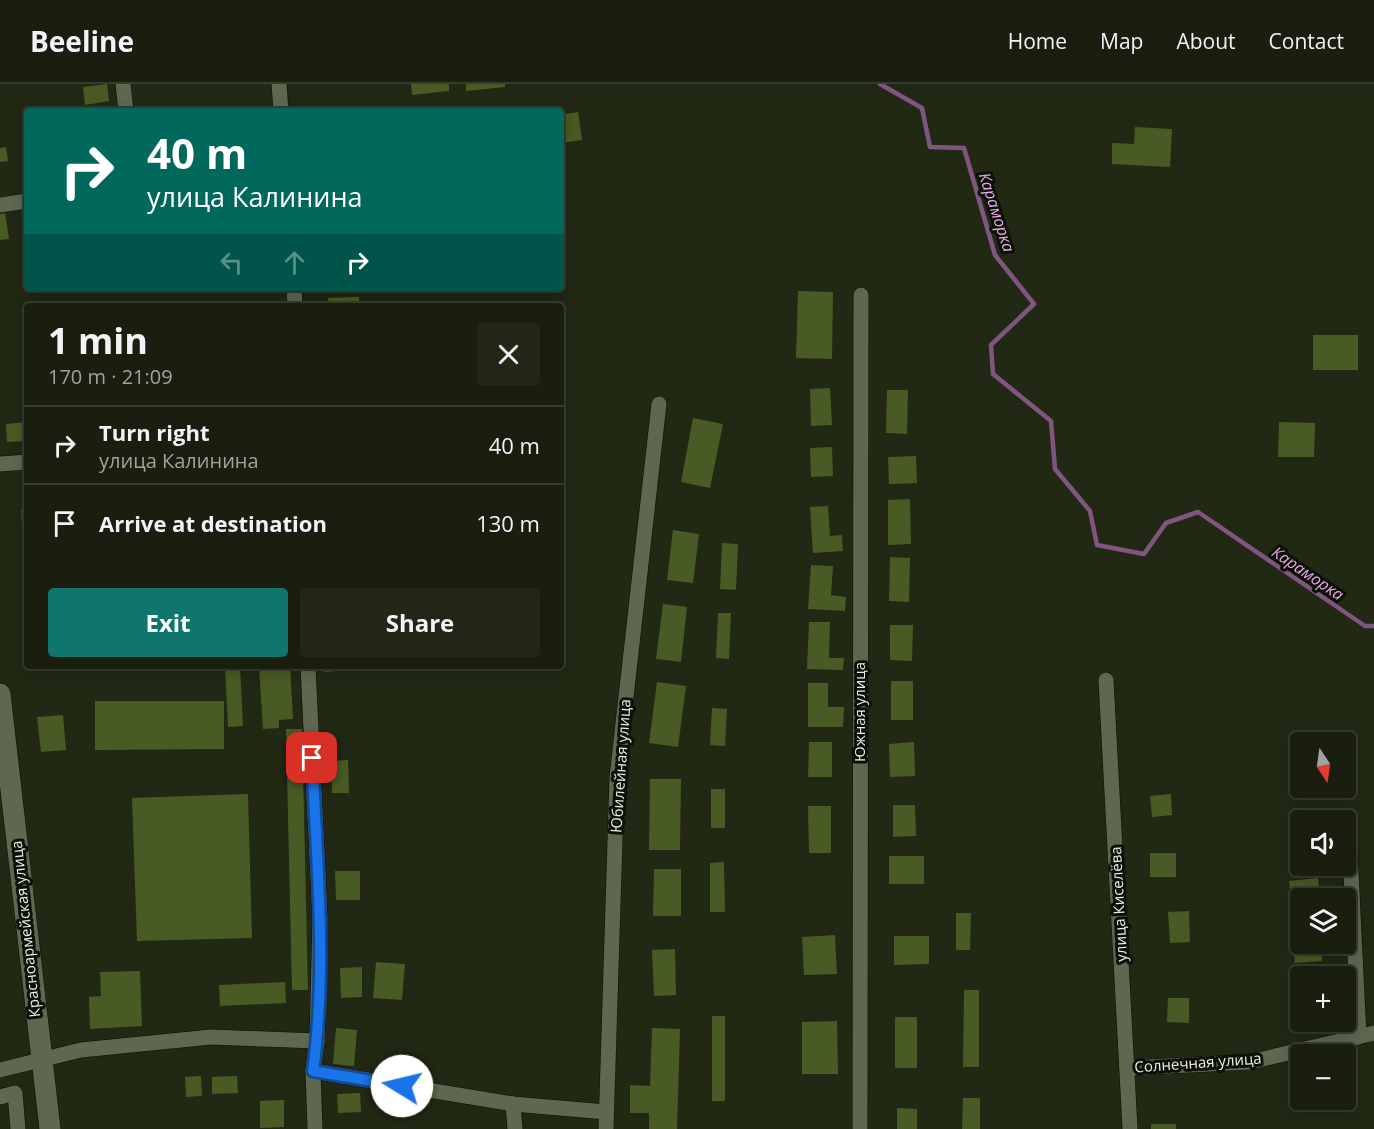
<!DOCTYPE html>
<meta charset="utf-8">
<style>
:root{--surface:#191e0f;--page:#222718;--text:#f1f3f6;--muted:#9fa29e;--line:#373c2f;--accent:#0f766e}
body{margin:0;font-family:"Open Sans",sans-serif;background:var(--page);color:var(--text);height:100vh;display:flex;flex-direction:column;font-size:22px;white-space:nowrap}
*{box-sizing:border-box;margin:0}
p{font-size:20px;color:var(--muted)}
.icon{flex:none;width:33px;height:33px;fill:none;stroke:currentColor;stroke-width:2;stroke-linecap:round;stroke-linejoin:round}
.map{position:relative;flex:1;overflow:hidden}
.side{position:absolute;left:24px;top:219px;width:540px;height:366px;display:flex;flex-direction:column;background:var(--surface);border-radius:6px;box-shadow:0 3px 15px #0003,0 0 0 2px var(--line)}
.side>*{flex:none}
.hud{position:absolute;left:24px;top:24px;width:540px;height:183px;border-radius:6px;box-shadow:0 3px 15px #0003,0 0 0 2px var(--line);background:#00695c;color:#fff;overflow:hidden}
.needle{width:39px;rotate:167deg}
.controls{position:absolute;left:1290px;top:648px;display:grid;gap:12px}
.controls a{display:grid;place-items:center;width:66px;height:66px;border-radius:6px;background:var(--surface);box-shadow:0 3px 15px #0003,0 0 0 2px var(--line);font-size:30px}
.pin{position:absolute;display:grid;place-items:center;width:51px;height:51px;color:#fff;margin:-26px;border-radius:12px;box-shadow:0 3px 9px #0006}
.me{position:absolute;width:66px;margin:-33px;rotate:279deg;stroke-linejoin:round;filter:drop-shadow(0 0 4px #0008)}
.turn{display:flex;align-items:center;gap:21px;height:126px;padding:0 24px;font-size:27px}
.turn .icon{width:78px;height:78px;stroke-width:2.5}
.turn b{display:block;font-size:42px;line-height:51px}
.lanes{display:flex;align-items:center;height:57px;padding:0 24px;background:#0003;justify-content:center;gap:30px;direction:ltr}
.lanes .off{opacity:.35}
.round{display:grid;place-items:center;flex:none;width:63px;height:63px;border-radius:6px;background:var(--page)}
.head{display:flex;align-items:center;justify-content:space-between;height:102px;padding:0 24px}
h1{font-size:36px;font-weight:700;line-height:45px}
.button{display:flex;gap:12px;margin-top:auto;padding:12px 24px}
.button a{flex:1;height:69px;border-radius:6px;background:var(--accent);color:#fff;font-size:24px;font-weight:700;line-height:69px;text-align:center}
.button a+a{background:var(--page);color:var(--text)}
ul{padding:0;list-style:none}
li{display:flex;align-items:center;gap:18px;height:78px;padding:0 24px;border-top:2px solid var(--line)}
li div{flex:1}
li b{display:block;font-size:22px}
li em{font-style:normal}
header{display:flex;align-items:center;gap:36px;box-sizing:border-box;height:84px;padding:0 30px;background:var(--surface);border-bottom:2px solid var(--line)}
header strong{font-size:28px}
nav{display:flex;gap:33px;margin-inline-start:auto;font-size:21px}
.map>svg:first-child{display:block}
</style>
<header>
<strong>Beeline</strong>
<nav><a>Home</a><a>Map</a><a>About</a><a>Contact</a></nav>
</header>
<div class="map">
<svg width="1374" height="1045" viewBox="0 0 1374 1045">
<rect width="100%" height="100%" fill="#212814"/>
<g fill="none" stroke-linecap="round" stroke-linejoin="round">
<path stroke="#805681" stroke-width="4.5" d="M880 0 922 24 930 63 964 64 995 171 1034 220 991 261 993 290 1051 337 1055 385 1090 427 1097 461 1144 470 1166 439 1198 428 1365 542H1374"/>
</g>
<g fill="#495b24">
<path d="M107 0 109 17 85 21 83 3Z"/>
<path d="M411 0H449V7L412 11Z"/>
<path d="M466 0H505V3L466 7Z"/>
<path d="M578 28 582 56 561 59V31Z"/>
<path d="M1135 43 1172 45 1170 83 1112 80V59L1134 60Z"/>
<path d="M6 63 8 77 0 78V64Z"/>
<path d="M5 129 9 155 0 156V130Z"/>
<path d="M798 207 833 208 832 275 796 274Z"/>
<path d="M359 213V222H329L328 214Z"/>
<rect x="1313" y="251" width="45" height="35"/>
<path d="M830 304 832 341 811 342 810 305Z"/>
<path d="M887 306H908L907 350 886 349Z"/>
<path d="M693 334 723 340 710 404 681 398Z"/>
<path d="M27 338V357L7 358 6 340Z"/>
<path d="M1279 338 1315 339 1314 373H1278Z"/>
<path d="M832 363 833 392 811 393 810 364Z"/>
<path d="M916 372 917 399 889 400 888 373Z"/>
<path d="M910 415 911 460 888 461V416Z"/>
<path d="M828 422 830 452 842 451 843 467 813 469 810 423Z"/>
<path d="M21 426H27V455L23 456Z"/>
<path d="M673 446 699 450 693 499 667 496Z"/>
<path d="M722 459 738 460 736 506 720 505Z"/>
<path d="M890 473 910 474 909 518 889 517Z"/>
<path d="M811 481 833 482 831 511 846 513 845 527 808 525Z"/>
<path d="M663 520 687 523 681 578 656 575Z"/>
<path d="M718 529H731L729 575 716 574Z"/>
<path d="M809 538H830L829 574H844L843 586 807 585Z"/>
<path d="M890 541H913L912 577 890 576Z"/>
<path d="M225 582H240L243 642 228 643Z"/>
<path d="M259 582H290L293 635 279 636V644L263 645Z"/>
<path d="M324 582H349L350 586 324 588Z"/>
<rect x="891" y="597" width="22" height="39"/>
<path d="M657 598 686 602 678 663 649 659Z"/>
<path d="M808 599H828V623H844L843 643H808Z"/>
<path d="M95 617H224V665L95 666Z"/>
<path d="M712 624 727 625 725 662 710 661Z"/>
<path d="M63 631 66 666 41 668 37 633Z"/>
<path d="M286 645H302L308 906H292Z"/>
<path d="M809 658H832V693H808Z"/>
<path d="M914 658 915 692 890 693 889 660Z"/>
<path d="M348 676 349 709H332L331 677Z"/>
<path d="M650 695H681L680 766H649Z"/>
<rect x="711" y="705" width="14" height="39"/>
<path d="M248 710 252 854 137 857 132 714Z"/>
<path d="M1171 710 1172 731 1152 733 1150 712Z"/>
<path d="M893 721H915L916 752 893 753Z"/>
<path d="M808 722H831V769H809Z"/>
<rect x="1150" y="769" width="26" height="24"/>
<rect x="889" y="772" width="35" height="28"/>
<path d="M724 778 725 828H710V779Z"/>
<path d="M654 785H681V832H653Z"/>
<path d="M335 787H360V816H336Z"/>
<path d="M1318 794 1320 814H1300V821L1292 822 1289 797Z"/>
<path d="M1189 827 1190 858 1170 859 1168 828Z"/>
<path d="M956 829H971L970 866H956Z"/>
<path d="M835 851 837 890 804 891 802 853Z"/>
<path d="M894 852H929V880L894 881Z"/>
<path d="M1293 855H1300V860H1321L1322 877 1295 879Z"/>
<path d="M675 865 676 911 654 912 652 866Z"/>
<path d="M376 878 405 880 402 916 373 914Z"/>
<path d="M362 883V913L341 914 340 884Z"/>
<path d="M140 887 142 942 90 945 89 913 101 912 100 888Z"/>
<path d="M285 898 286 919 220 922 219 901Z"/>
<path d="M964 906H979V983H963Z"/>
<path d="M1168 914H1189V939L1167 938Z"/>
<rect x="712" y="932" width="13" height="85"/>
<rect x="895" y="933" width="22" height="51"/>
<path d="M837 937 838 990H802V938Z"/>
<path d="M336 944 357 946 354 982 333 980Z"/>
<path d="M652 944 680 945 677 1045H649V1029H630V1001L650 1002Z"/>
<path d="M201 992 202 1012 186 1013 185 993Z"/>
<path d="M237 992 238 1009 212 1010V993Z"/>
<path d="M360 1009 361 1028 338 1029 337 1010Z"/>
<path d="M963 1014H980V1045H962Z"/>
<path d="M284 1016V1043L260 1044V1017Z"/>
<path d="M897 1024 917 1025V1045H897Z"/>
<rect x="1151" y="1040" width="25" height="5"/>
</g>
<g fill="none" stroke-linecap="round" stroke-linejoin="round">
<defs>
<g id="street">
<path d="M123 0 126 27"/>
<path d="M279 0 281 27"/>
<path d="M0 121 27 117"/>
<path d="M294 204 295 222"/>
<path d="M0 380 27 378"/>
<path d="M308 582 320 834 317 957 313 987 315 1045"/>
<path d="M1106 596 1130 1045"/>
<path d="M1350 767 1359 953"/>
<path d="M1127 984 1250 978 1374 949"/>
<path d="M0 986 81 966 211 953 317 957"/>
<path d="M313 987 513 1020 606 1028"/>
<path d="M0 1013 15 1009 18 1045"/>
<path d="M513 1020 515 1045"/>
<path d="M606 1045 617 693 659 320"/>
<path d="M860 1045 861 211"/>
</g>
<path id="secondary" d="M0 610 50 1045"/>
</defs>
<use href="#street" stroke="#0b1101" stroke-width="16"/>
<use href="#secondary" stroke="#0b1101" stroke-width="22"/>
<use href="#street" stroke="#5e6750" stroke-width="15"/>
<use href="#secondary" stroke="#5e6750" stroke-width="21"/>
</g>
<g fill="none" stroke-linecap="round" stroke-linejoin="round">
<defs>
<path id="route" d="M312 674C317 778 327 884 313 987L402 1002"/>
</defs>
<use href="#route" stroke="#114b97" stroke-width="15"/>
<use href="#route" stroke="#1a73e8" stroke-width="10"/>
</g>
<g text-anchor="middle" stroke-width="6" stroke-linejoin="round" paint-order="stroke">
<g font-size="15" fill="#eaefe2" stroke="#0c1007">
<text transform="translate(860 628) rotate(-90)" y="5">Южная улица</text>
<text transform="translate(621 682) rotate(-86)" y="5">Юбилейная улица</text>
<text transform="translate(1119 820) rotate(-93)" y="5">улица Киселёва</text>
<text transform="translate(26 845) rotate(-96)" y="5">Красноармейская улица</text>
<text transform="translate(1198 979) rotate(-4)" y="5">Солнечная улица</text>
</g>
<g font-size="16" font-style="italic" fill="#eaaaeb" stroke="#0c1007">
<text transform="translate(997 128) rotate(72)" y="6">Караморка</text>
<text transform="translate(1308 489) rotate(34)" y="6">Караморка</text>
</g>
</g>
</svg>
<div class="controls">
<a><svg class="needle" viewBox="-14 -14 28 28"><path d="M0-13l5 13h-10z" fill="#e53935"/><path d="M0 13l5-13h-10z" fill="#9fa29e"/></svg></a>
<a><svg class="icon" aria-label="sound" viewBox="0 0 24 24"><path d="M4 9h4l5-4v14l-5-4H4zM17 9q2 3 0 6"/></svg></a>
<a><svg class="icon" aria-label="layers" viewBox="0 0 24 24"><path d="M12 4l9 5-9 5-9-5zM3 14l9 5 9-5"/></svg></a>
<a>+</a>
<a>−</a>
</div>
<div class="pin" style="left:312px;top:674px;background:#d93025"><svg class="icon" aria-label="arrive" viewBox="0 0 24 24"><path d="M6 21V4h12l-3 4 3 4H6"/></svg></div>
<svg class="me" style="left:402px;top:1002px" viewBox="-20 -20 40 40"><circle r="19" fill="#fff"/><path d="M0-13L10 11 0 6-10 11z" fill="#1a73e8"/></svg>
<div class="hud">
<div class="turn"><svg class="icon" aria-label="right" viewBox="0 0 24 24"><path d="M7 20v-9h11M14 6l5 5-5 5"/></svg><div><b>40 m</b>улица Калинина</div></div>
<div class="lanes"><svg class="icon off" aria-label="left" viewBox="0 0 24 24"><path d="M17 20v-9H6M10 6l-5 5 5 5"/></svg><svg class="icon off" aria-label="ahead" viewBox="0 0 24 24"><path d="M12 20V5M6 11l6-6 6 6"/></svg><svg class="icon" aria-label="right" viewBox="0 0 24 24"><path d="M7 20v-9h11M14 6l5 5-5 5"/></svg></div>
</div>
<section class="side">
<div class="head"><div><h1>1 min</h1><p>170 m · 21:09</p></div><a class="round"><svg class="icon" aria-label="close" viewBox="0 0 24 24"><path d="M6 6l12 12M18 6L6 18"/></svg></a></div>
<ul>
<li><svg class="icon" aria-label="right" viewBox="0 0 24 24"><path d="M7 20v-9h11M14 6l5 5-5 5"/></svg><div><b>Turn right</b><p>улица Калинина</p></div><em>40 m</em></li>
<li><svg class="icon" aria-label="arrive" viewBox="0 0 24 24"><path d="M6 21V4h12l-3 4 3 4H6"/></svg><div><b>Arrive at destination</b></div><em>130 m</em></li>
</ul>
<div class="button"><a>Exit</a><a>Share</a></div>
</section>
</div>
